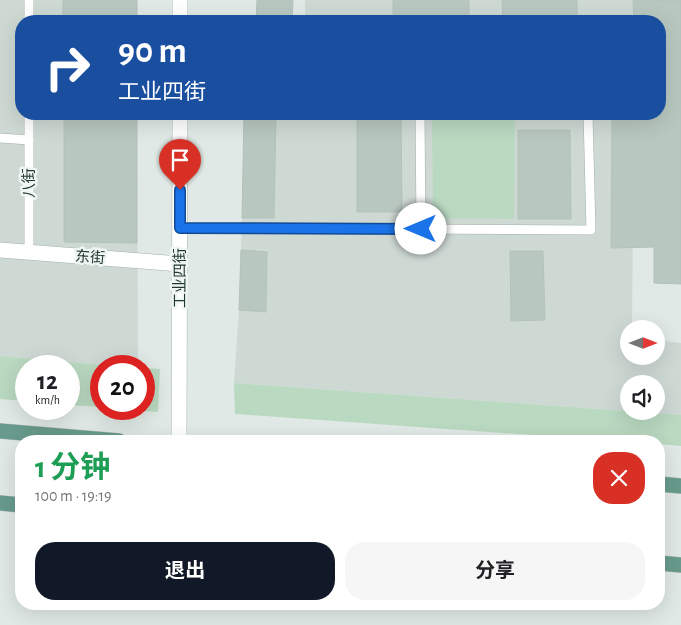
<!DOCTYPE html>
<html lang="zh">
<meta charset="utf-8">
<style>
:root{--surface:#fff;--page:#f6f6f6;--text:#202124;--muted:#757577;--accent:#111827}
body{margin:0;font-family:"Alegreya Sans","Noto Sans SC",sans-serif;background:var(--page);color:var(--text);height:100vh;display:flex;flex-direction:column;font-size:19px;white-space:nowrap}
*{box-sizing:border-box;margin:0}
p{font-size:16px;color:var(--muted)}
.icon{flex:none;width:28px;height:28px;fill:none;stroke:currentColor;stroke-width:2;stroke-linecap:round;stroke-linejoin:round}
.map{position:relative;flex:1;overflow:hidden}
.details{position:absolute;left:15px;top:435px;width:650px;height:175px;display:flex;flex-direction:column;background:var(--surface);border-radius:20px;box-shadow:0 5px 20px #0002}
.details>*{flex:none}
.banner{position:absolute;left:15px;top:15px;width:651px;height:105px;border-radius:20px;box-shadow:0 5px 20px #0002;background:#1a4fa0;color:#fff;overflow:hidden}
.needle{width:32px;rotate:90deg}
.tools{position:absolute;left:620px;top:320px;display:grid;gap:10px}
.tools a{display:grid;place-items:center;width:45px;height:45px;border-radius:50%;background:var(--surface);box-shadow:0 5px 20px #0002;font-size:25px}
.speed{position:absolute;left:15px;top:355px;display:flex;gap:10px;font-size:25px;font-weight:700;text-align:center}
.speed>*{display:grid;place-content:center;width:65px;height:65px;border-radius:50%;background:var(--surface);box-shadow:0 5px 20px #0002;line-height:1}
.speed small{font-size:12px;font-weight:400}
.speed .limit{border:8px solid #d22;background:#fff;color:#111}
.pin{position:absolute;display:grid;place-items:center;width:42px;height:42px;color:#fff;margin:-51px -21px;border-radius:50% 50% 50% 0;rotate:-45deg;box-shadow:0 0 5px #0007}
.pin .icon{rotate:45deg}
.me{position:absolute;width:55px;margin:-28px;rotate:270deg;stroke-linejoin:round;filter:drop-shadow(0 0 4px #0008)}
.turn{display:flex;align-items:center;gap:18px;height:105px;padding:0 20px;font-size:22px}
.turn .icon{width:65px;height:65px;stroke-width:2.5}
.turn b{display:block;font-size:35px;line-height:42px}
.round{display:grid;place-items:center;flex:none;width:52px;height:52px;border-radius:20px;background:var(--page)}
.head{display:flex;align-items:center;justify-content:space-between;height:85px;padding:0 20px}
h1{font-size:30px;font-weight:700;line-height:38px;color:#1e9e55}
.button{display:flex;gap:10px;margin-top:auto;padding:10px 20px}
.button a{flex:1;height:58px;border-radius:20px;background:var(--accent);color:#fff;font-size:20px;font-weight:700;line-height:58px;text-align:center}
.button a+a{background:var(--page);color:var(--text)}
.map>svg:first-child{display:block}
</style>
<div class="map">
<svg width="681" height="625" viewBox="0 0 681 625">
<rect width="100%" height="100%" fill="#e0e9e5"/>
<g fill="#ced9d4" fill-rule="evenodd">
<path d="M0 0H137V21H21V114H137L138 366H116L0 356Z"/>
<path d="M305 0H681L660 21H305Z"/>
<path d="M244 114H634L632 329H629V356H656V340L681 343V415L234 383 239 310 242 218ZM629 384H656V411H629Z"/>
</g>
<g fill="#bad9c1">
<path d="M432 114H502L515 117 514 219 433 218Z"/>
<path d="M0 356 116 366H101V407L69 405V366H26V401L0 399Z"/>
<path d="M144 368 160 369 158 412 118 409H144Z"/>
<path d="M234 383 681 415V446L659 444V441H616L235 414Z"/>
</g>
<g fill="#b8c7c0" stroke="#b3c2bb">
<rect x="63" y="0" width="74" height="21"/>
<path d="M257 0H293L292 21H256Z"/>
<rect x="393" y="0" width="76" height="21"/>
<path d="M502 0H577V21H503Z"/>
<path d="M633 0H681V284L654 283V247L611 248 612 114H660V21H634Z"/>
<path d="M64 114H137V243L64 242Z"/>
<path d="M244 114H276L274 218H242Z"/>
<path d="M357 114H401L402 212H357Z"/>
<path d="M518 130H570L571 219H518Z"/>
<path d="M241 250 267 252 266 312 239 310Z"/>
<path d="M510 251H543L545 320 511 321Z"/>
</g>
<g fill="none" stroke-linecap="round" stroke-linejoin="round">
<defs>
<g id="lane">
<path d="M29 0V21"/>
<path d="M420 114 421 229"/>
<path d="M0 138 29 140"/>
<path d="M180 228 591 230 588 114"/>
<path d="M29 252V114"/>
</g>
<path id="street" d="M0 250 180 264"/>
<g id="secondary">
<path d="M180 21V0"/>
<path d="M179 441 180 114"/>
</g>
<g id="primary">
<path d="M0 431 119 441"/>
<path d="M659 484 681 486"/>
<path d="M0 503 21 505"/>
<path d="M659 563 681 565"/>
</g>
</defs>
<use href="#lane" stroke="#a3b0ab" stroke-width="10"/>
<use href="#street" stroke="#a3b0ab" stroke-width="16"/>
<use href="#secondary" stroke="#a0b4ac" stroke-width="16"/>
<use href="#primary" stroke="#bdc3c1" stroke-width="16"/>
<use href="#lane" stroke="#fff" stroke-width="9"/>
<use href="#street" stroke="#fff" stroke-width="15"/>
<use href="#secondary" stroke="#fff" stroke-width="15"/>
<use href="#primary" stroke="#689b8c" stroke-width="15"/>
</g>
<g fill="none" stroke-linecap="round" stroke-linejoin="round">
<defs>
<path id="route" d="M180 190V228L421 229"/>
</defs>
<use href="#route" stroke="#114b97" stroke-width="12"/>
<use href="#route" stroke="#1a73e8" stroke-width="9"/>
</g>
<g text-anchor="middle" stroke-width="5" stroke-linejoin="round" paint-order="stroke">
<g font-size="15" fill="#223831" stroke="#f0f6f3">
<text transform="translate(29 183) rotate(-90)" y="5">八街</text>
<text transform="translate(90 257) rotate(4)" y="5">东街</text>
<text transform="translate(180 278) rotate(-90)" y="5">工业四街</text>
</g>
</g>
</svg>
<div class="tools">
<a><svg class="needle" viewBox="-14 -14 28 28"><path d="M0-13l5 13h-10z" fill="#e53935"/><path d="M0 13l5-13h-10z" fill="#757577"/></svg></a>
<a><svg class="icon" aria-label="sound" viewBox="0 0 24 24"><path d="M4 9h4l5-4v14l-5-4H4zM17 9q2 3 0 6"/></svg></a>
</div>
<div class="speed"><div>12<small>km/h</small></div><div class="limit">20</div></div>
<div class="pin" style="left:180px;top:190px;background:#d93025"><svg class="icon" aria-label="arrive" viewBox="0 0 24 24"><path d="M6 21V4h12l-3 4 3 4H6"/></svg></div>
<svg class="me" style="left:421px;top:229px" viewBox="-20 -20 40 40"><circle r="19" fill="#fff"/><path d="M0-13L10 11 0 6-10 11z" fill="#1a73e8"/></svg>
<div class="banner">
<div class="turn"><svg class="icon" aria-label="right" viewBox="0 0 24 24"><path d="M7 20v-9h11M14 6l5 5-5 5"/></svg><div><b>90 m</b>工业四街</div></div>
</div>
<section class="details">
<div class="head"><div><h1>1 分钟</h1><p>100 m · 19:19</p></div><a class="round" style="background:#d93025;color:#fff"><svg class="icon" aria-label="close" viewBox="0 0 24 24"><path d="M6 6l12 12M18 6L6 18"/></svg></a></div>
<div class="button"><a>退出</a><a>分享</a></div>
</section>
</div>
